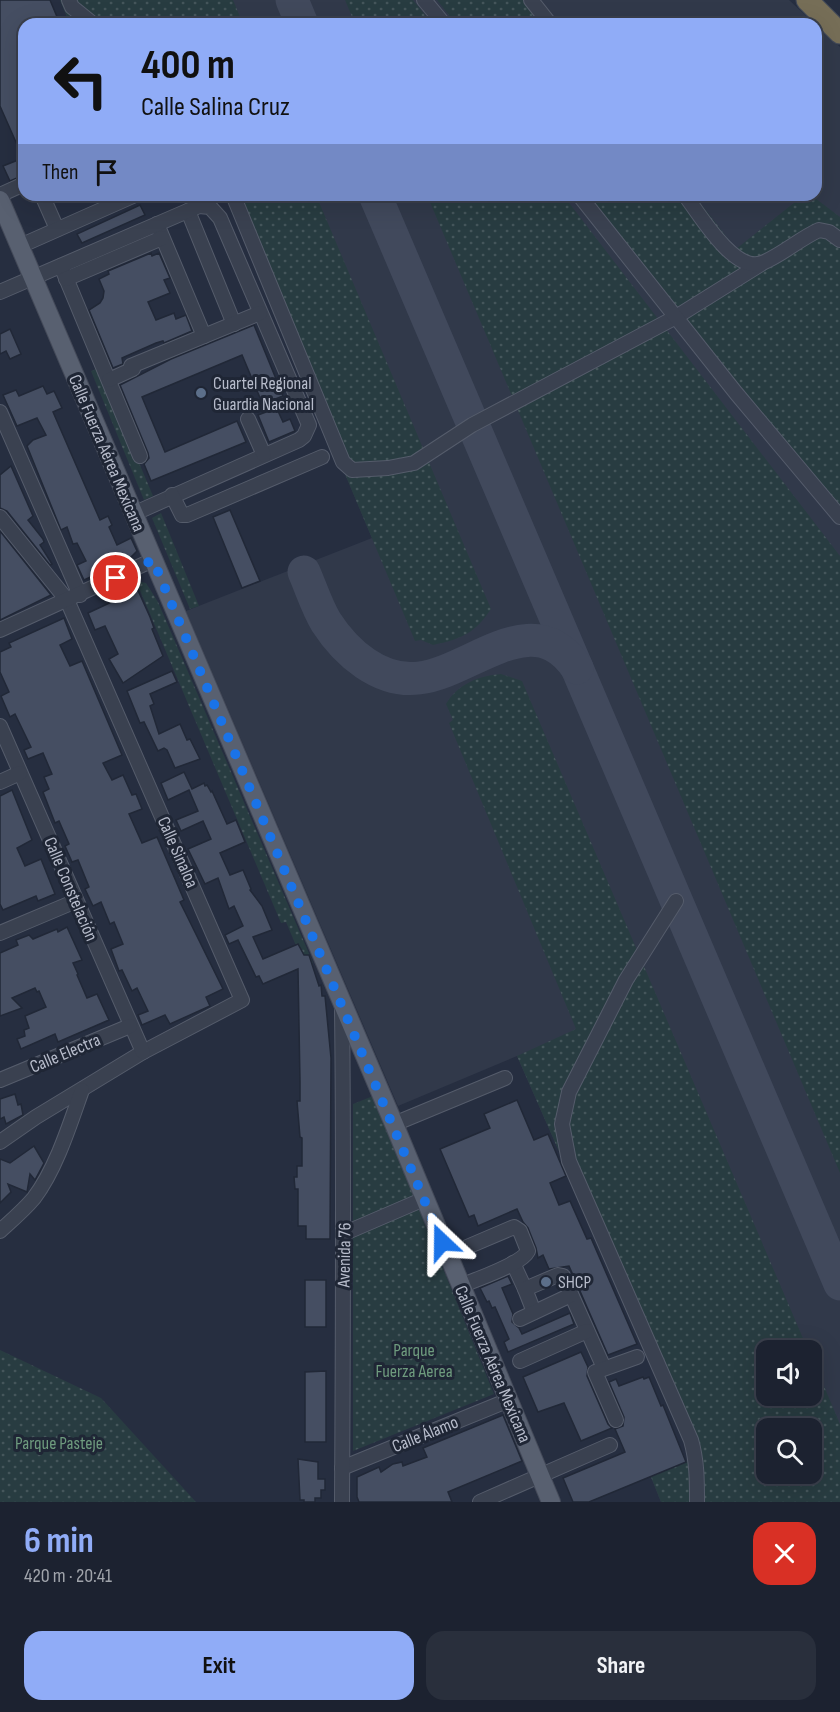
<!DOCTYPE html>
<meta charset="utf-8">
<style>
:root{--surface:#1c2230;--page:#292f3c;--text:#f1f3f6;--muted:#a0a4ab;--line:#3a3f4c;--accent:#90acf7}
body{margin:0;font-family:"Sofia Sans Condensed",sans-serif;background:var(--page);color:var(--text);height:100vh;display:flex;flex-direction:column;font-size:22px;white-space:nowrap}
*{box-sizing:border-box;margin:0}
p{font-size:20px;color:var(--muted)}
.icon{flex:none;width:33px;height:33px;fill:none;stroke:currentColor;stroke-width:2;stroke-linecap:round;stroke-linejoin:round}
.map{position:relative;height:1502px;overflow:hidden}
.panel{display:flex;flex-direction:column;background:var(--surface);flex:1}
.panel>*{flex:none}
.banner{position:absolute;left:18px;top:18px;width:804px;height:183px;border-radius:18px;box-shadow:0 6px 24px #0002,0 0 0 2px var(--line);background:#90acf7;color:#111;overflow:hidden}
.controls{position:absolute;left:756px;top:1340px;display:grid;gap:12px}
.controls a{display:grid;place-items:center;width:66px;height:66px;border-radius:12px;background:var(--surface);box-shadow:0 6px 24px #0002,0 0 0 2px var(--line);font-size:30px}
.pin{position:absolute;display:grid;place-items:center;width:51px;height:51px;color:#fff;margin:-26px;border:3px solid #fff;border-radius:50%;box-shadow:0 2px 6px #0007}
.me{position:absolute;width:66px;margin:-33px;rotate:337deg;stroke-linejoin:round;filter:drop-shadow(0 0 4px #0008)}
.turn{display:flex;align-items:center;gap:21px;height:126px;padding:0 24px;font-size:27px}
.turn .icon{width:78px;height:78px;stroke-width:2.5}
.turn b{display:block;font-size:42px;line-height:51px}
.then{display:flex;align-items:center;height:57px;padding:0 24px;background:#0003;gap:12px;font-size:22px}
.round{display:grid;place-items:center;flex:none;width:63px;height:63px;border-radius:18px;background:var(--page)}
.summary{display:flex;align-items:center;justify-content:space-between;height:102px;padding:0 24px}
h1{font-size:36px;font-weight:700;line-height:45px;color:var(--accent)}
.button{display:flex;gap:12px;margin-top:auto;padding:12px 24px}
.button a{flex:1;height:69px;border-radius:18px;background:var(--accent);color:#111;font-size:24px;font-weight:700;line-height:69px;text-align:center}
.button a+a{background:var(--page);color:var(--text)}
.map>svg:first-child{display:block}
</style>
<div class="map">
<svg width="840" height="1502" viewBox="0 0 840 1502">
<defs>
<pattern id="grass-dots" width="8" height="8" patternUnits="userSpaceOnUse" patternTransform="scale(1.5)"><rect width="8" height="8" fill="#283c41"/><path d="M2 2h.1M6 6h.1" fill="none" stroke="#45565b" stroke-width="1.8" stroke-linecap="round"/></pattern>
</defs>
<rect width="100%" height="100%" fill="#262e40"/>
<g fill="#31394a" fill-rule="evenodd">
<path d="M60 0H789L815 24H70Z"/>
<path d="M816 25 840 47V1502H661L651 1477 694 1458 517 1056 398 1106 186 611 372 538 228 195H816ZM766 1350H812V1395H766ZM766 1428H812V1473H766Z"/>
</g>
<g fill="url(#grass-dots)" fill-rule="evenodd">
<path d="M60 0H233L243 24H70Z"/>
<path d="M345 0H413L432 24H355Z"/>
<path d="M437 0H540L558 24H456Z"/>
<path d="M228 195H316L491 609C475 633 462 639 433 645L421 640 415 641Z"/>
<path d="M427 195H563L840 556V1173Z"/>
<path d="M589 195H694L736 249 804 195H811L840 217V515Z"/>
<path d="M99 368 153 496 144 500 91 371Z"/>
<path d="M161 513 199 606 190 609 152 518Z"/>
<path d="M136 581 146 583 158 602 313 963 305 967 286 922 281 923Z"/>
<path d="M501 674 522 681 808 1350H766V1395H812V1358L840 1424V1502H661L651 1477 694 1458 517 1056 576 1029 449 723 453 720 446 704C458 684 478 676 501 674ZM766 1428H812V1473H766Z"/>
<path d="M373 1096 494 1394 353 1451V1104Z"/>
<path d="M0 1350 101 1398 196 1502H0Z"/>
</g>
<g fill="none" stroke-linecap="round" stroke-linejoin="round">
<g stroke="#41495c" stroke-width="33">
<path d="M292 0 302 24"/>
<path d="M375 195 840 1284"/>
<path d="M304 572C311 588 317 607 326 622 346 653 380 683 419 678 472 672 533 603 577 668"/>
</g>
</g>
<g fill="#454e62" stroke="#212837" stroke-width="1.5">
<path d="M0 0H50L60 24H24V175L10 181 3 166 23 158 0 106Z"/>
<path d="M140 205 145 215 82 243 77 234Z"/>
<path d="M151 253 152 256 159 253 170 278 164 280 170 293 148 302 156 320 174 313 176 319 186 315 192 331 164 343 163 341 156 343 122 358 123 364 113 368 89 310 100 303 103 298 104 291 99 279 109 274 108 271Z"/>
<path d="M254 325 283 396 273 400 283 422 290 419 295 431 269 442 258 415 266 412 242 355 142 397 165 452 237 421 246 442 151 481 144 464 149 458 148 453 120 385 171 359Z"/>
<path d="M10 329 21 354 10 359 6 351 0 354V334Z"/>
<path d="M43 386 47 394 54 391 62 408 53 412 100 520 108 516 112 525 109 527 117 545 131 538 137 551 128 560 84 580 77 565 86 561 77 543 73 544 67 527 61 530 27 446 33 440 46 435 37 418 17 426 3 395 16 390 19 396Z"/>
<path d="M11 466 33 516 28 520 43 539 44 542 40 545 52 564 50 565 7 511 0 508V475Z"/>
<path d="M230 510 260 581 242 588 213 517Z"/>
<path d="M0 531 51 595 0 620Z"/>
<path d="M136 586 150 617 154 628 152 629 163 656 123 683 109 659 118 654 105 626 95 630 88 613 118 599 117 595Z"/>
<path d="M64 618 72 639 60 645 70 666 82 661 122 755 103 763 112 780 123 775 132 795 136 794 142 809 129 814 142 843 157 837 184 900 180 902 185 912 223 989 206 997 210 1006 170 1024 165 1015 142 1025 138 1015 148 1011 137 988 132 991 122 970 119 971 111 949 123 944 114 922 110 924 101 902 93 906 85 889 89 887 78 860 72 862 65 846 69 844 59 821 55 823 43 792 49 789 44 777 52 774 43 753 28 759 24 750 31 747 15 714 10 717 1 696 9 692 0 672V652L11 647 9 643Z"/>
<path d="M172 671 177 682 150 694 154 704 150 706 159 734 180 724 187 740 190 739 200 759 175 768 167 750 164 748 158 751 144 722 140 723 127 691Z"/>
<path d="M184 772 192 789 204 783 205 786 207 785 211 792 212 791 227 824 236 820 245 842 220 853 230 875 243 870 251 889 250 890 262 906 272 930 253 937 263 959 298 944 304 955H309L319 986 321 985 322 996H325L331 1058 330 1239H306V1226H298V1189H295L294 1177H297V1166H302V1138L300 1137 297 1101H300V1082L298 969 263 984 259 976 256 977 238 940 229 944 225 935 243 926 234 906 229 909 218 878 205 884 188 849 211 839 203 821 181 831 176 820 198 811 189 790 168 800 161 783Z"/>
<path d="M12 790 32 840 17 848 25 866 41 859 55 894 38 901 36 896 3 910 0 904V796Z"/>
<path d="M67 927 82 960 73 963 78 974 77 975 87 998 97 994 109 1020 58 1042 55 1034 21 1049 17 1039 25 1036 24 1030 29 1028 25 1016 46 1007 39 991 37 992 35 988 12 998 22 1008 0 1016V953L18 945 16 940 29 935 33 939 57 929 58 932Z"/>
<path d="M15 1094 18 1105 21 1104 23 1115 6 1124 4 1117 0 1119V1099Z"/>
<path d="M517 1100 534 1140 548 1134 566 1176 550 1183 559 1205 570 1201 587 1239 591 1238 637 1344 608 1355 569 1266 549 1269 543 1255 538 1258 536 1248 528 1228 523 1222 517 1209 478 1226 474 1215 469 1217 440 1149 490 1128 484 1114Z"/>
<path d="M34 1146 44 1163 35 1180 30 1174 27 1192 8 1184 11 1192 0 1203V1159L10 1163Z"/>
<path d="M508 1276 512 1284 502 1288 513 1314 512 1322 519 1328 522 1334 570 1313 574 1324 508 1352 504 1342 509 1339 495 1307 492 1308 489 1301 487 1302 480 1288Z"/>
<rect x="305" y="1280" width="21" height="47"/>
<path d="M581 1352 588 1367 587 1376 608 1424 612 1428 581 1441 564 1403 538 1412 523 1377Z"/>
<path d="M326 1371V1442H305V1372Z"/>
<path d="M643 1377 644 1379 649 1377 661 1406 663 1405 686 1462 589 1502H573L563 1478 625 1452 615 1429 623 1426 624 1417 609 1382 616 1379 619 1386Z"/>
<path d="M503 1415 522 1461 448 1492 452 1502H359L357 1497V1477L379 1467 381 1472 393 1464 402 1462 403 1466 427 1457 423 1448Z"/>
<path d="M298 1459 318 1462V1479H325V1490H321V1498H315V1502H304V1500H300Z"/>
</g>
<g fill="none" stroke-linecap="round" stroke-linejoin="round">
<defs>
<g id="minor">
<path d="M69 0 72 7 93 24"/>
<path d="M424 0 444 24"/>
<path d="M531 0 550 24"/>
<path d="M0 195 24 184"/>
<path d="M42 195 57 229"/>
<path d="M233 195 343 462 352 470 388 468 414 463 472 425 676 317 761 264"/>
<path d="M579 195 736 393 840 517"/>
<path d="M685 195C699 214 735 274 762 263 782 255 799 239 819 230L829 232 840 240"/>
<path d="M188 211 234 324"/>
<path d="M157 224 204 336"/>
<path d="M20 246 135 195"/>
<path d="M61 266 140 456"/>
<path d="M66 279 162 238"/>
<path d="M0 292 199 206 210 207 220 218 309 425 304 436 299 440 133 514"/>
<path d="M109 380 133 369 131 366 260 313"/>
<path d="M0 412 80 595"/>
<path d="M248 419 264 455"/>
<path d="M172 495 182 515H187L322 457"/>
<path d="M0 517 67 600 242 1000 143 1052 36 1117 0 1142"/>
<path d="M0 630 153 560"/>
<path d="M0 726 143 1052"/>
<path d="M0 782 20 773"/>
<path d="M676 901 626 980 569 1092 562 1124 569 1161 691 1440C697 1461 697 1480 697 1502"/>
<path d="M0 933 76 901"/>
<path d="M0 1080 130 1026"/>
<path d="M394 1124 505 1078"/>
<path d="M0 1231C11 1221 24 1210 34 1198 56 1169 70 1124 82 1090"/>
<path d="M345 1233 424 1199"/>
<path d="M513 1263 525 1289"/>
<path d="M461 1286C476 1279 521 1265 528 1251L520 1231 514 1227 467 1247"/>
<path d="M534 1312 525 1289 558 1275 563 1276 604 1368"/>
<path d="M520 1319 571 1295"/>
<path d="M520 1361 587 1331"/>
<path d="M616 1420 595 1372 637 1357"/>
<path d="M342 1468 509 1400"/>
<path d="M342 1502C343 1338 344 1173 342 1009"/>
<path d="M480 1502 610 1445"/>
</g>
<path id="major" d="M0 200 394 1124 551 1502"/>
<path id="highway" d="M807 0 840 33"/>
</defs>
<use href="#minor" stroke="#555c6b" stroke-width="16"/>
<use href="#major" stroke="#444a59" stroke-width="20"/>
<use href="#highway" stroke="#424958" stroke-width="23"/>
<use href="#minor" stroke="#3a4150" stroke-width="14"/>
<use href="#major" stroke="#586070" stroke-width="18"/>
<use href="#highway" stroke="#766e57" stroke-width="21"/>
</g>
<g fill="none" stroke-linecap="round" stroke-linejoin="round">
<path stroke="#1a73e8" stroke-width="10" stroke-dasharray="0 18" d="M116 578 153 560 442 1242"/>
</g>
<g fill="#5c6f8a" stroke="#1f2635" stroke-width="2">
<circle cx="201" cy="393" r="6"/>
<circle cx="546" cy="1282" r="6"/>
</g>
<g text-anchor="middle" stroke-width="6" stroke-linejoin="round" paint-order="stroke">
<g font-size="18" fill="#b7bccb" stroke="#1f2635" text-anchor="start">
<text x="213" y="389">Cuartel Regional<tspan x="213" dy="21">Guardia Nacional</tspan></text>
<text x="558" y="1288">SHCP</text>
</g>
<g font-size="18" fill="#b7bccb" stroke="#1f2635">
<text transform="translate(107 453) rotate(67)" y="6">Calle Fuerza Aérea Mexicana</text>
<text transform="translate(178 852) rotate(66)" y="6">Calle Sinaloa</text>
<text transform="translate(71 889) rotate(67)" y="6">Calle Constelación</text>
<text transform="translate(65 1053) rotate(-23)" y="6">Calle Electra</text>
<text transform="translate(344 1255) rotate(-89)" y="6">Avenida 76</text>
<text transform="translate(493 1364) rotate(67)" y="6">Calle Fuerza Aérea Mexicana</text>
<text transform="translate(425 1434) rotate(-22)" y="6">Calle Álamo</text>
</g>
<g font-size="18" fill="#6e9b7e" stroke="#1f2635">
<text x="414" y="1356">Parque<tspan x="414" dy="21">Fuerza Aerea</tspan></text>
<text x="59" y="1449">Parque Pasteje</text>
</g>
</g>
</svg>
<div class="controls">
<a><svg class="icon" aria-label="sound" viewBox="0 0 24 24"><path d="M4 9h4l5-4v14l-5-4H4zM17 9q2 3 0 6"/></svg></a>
<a><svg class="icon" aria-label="search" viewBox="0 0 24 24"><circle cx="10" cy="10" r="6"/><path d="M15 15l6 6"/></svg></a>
</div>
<div class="pin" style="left:116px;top:578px;background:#d93025"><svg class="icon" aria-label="arrive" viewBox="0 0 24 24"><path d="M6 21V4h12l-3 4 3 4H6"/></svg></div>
<svg class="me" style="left:442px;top:1242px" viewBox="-20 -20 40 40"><path d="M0-17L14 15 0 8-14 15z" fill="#1a73e8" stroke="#fff" stroke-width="4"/></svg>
<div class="banner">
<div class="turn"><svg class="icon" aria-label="left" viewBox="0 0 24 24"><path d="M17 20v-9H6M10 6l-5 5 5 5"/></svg><div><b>400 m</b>Calle Salina Cruz</div></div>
<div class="then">Then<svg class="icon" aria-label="arrive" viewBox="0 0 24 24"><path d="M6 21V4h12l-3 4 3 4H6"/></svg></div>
</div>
</div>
<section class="panel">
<div class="summary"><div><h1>6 min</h1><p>420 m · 20:41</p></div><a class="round" style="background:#d93025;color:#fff"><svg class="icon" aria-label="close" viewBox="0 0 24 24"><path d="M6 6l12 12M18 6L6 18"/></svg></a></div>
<div class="button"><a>Exit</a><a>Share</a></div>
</section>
